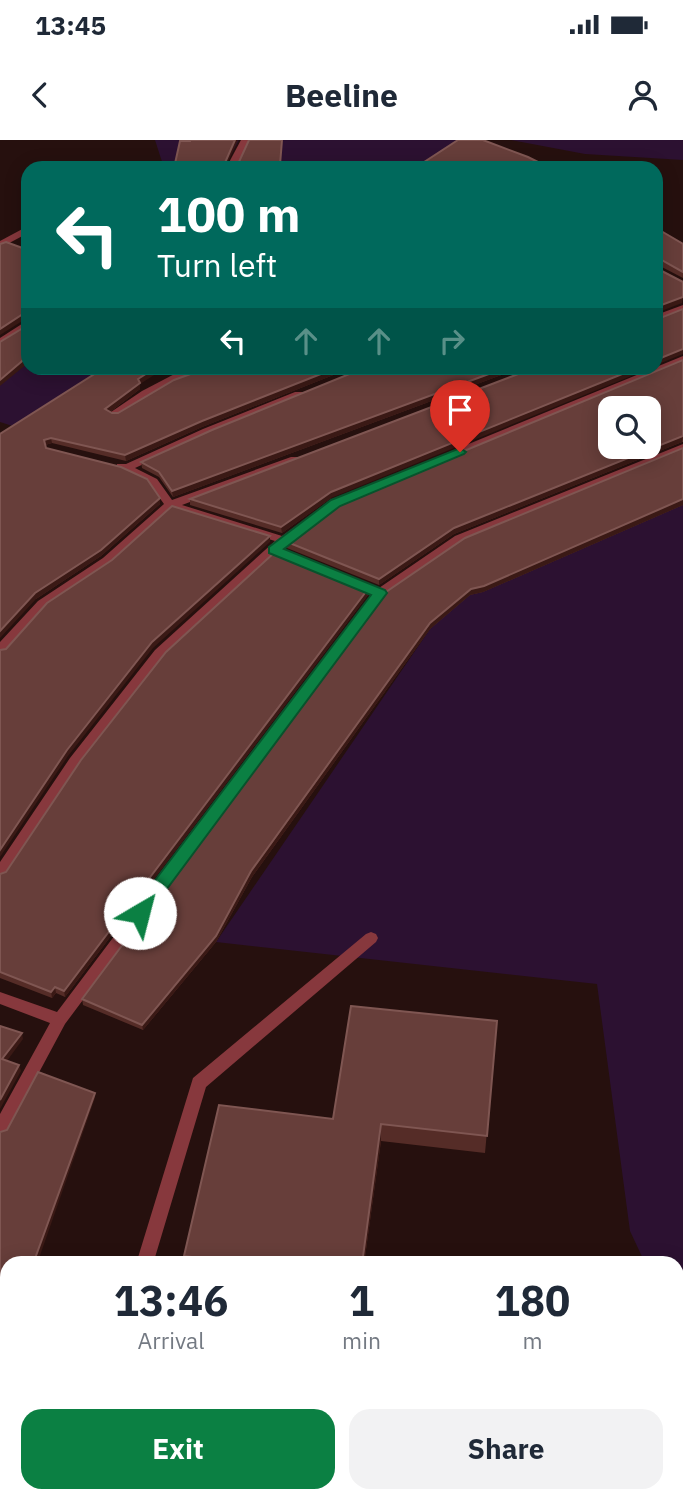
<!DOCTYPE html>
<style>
:root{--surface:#fff;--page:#f2f2f3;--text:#1f2937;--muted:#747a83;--accent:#0b8043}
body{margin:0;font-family:"IBM Plex Sans",sans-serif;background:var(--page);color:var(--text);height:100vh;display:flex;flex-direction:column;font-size:26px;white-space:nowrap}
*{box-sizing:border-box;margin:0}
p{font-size:23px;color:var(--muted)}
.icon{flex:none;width:38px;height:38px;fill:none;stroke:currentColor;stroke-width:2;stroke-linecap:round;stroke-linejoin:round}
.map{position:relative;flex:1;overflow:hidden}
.details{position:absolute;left:0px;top:1116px;width:684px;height:247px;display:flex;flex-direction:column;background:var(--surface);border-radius:21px 21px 0 0;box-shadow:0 4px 18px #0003}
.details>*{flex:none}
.banner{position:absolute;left:21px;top:21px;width:642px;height:214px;border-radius:21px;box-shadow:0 4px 18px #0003;background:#00695c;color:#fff;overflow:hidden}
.fabs{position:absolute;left:598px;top:256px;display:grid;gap:14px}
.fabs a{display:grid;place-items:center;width:63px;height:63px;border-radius:14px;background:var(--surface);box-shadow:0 4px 18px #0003;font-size:35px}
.pin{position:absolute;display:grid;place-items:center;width:60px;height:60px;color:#fff;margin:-72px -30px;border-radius:50% 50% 50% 0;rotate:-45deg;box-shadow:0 0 7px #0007}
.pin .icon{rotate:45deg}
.me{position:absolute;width:77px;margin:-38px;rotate:37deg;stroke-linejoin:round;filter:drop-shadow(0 0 5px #0008)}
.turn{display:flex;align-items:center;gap:24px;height:147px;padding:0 21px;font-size:32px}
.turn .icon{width:91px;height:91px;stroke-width:2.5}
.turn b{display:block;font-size:49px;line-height:60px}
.lanes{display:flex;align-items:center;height:66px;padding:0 21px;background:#0003;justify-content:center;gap:35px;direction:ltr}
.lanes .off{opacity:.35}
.eta{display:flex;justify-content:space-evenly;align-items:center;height:119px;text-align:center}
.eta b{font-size:42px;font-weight:700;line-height:49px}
.button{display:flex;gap:14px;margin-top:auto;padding:14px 21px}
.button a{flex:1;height:80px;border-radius:21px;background:var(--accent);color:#fff;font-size:28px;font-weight:700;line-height:80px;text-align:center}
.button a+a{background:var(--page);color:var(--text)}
.status{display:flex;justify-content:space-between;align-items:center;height:49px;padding:0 35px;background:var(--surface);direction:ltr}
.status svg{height:19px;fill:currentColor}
header{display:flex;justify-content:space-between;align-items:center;height:91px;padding:0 21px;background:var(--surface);font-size:32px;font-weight:700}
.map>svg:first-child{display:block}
</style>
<div class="status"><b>13:45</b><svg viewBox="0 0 49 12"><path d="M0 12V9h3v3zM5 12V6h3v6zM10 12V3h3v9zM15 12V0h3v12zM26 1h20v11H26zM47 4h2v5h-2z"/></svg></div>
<header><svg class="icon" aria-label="back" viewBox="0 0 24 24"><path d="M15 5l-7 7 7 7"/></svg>Beeline<svg class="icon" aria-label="person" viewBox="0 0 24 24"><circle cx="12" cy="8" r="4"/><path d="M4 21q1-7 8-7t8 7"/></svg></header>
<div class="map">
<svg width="683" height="1362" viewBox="0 0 683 1362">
<rect width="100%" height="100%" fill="#26100e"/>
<g fill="#2c1131">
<path d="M155 0H239L224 28H164Z"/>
<path d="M253 0H466L423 28H239Z"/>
<path d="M511 0H683V20L585 14Z"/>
<path d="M28 188V228H114L19 288 0 282V210Z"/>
<path d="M683 363V1209L677 1196V1124L645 1123 630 1091 597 844 216 802 430 489 462 457Z"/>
</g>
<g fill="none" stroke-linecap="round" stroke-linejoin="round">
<g fill="#87383d" fill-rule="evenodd">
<path d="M241 0H251L236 28H226Z"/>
<path d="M28 86V93L0 108V101Z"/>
<path d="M683 165V172L656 182V175Z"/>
<path d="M28 180V188L0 206V198Z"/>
<path d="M683 216V223L340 366 282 409 379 448 455 396 683 304V311L463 402 384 456 65 884 6 994 0 996V974L50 883 0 864V852L57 872 372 454 275 415 165 516 80 624 5 737 0 738V722L70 618 155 510 275 401 172 369 111 424 46 467 5 513 0 514V502L38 461 103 418 164 364 149 343 117 328V324H126L203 289 295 252H303V256L211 293 135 328 157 339 172 360 291 317H299V321L182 365 282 396 332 360Z"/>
<path d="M186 228H198L118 276 114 277 108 274 142 251Z"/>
<path d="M371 792 376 794 378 798 376 802 206 947 153 1124H136L193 938 366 794Z"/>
<path d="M61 1356H80L78 1362H60Z"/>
</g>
</g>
<g fill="#552c27">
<path d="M656 88 683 104V138L656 124Z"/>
<path d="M683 220V302H682L454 394 379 445 287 408V402Z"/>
<path d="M207 228H351L202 287 126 321 52 303 45 305 46 308 160 364 101 416 36 459 0 294 140 244V249L110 272 112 273H118Z"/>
<path d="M364 228H520L173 357 159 337 142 328 141 322Z"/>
<path d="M683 308V365L483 452 470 455 430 489 252 737 216 802 143 890 83 865 82 859 386 452Z"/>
<path d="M331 358 282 393 190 365V359Z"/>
<path d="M368 449V455L65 857 56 853 52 858 0 838V734L6 732Z"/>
<path d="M497 881 485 1013 381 1001 364 1124H185L184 1116 333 979Z"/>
</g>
<g fill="#3a1915">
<path d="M235 0H238L225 28 224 25Z"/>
<path d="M683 157 682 163 656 173V167Z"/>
<path d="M26 172 27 178 0 195V189Z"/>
<path d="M683 209V214L656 225V220Z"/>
<path d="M28 216V223L0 246V240Z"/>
<path d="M155 228H165L140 244V249L106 275 105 269 138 239Z"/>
<path d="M336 228H351L202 287 126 321 125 315 202 281Z"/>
<path d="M505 228H520L173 357 172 351Z"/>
<path d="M637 228H651L331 358 282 393 281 387 331 352Z"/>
<path d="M683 296 682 302 454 394 379 445V439L454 388Z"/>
<path d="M51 298 52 303 45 305 44 300Z"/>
<path d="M160 358V364L101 416 36 459 0 498V491L35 453Z"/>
<path d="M683 359V365L483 452 470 455 430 489 252 737 216 802 143 890 142 885 430 483 471 449Z"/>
<path d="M270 396V402L153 508 68 616 0 717V710L67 610 152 502Z"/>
<path d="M368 449V455L65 857 64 851Z"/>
<path d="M55 847 56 853 52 858 51 852Z"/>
<path d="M22 893 23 899 4 925 2 919Z"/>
<path d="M19 925 21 931 0 969V960Z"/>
<path d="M95 953V958L37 1124H33Z"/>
<path d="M381 984V1001L364 1124H362Z"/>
<path d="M7 1198V1207L0 1227V1217Z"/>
</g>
<g fill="#673e3a" stroke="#7f5652" stroke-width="2" fill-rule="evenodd">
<path d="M190 0H235L224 25 238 24 249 0H282L280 25H282V28H174L180 1H190Z"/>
<path d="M458 0H483L528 17 550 28H415Z"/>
<path d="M656 88 683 104V132L658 118H656Z"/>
<path d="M6 102 28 110V172H26L0 189V104Z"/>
<path d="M656 128 683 142V157L656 167Z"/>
<path d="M683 169V209L656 220V178L658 179Z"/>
<path d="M28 185V216L0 240V202Z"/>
<path d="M683 220V296L454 388 379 439 287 402 341 362ZM611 268H649V306H611Z"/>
<path d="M104 228H155L138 239 140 243 105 269 112 273H118L174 240 207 228H336L202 281 125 315 51 298 44 300 46 308 121 327 147 339 160 358 101 410 35 453 0 491V294Z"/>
<path d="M364 228H505L172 351 159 332 141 322 212 290Z"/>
<path d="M534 228H637L331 352 281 387 190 359Z"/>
<path d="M683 308V359L484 446 471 449 430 483 251 731 216 796 142 885 82 859 386 452 465 398Z"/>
<path d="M172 366 270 396 152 502 67 610 0 710V510L6 509 47 463 112 420Z"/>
<path d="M275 412 368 449 64 851 55 847 51 852 0 832V734L6 732 81 620 166 512Z"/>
<path d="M351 866 497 881 487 996 381 984 362 1124H247L184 1116 219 965 333 979Z"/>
<path d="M0 886 22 893 2 919 19 925 0 960Z"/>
<path d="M38 932 95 953 33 1124H7V1198L0 1217V992L7 990Z"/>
</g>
<path fill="#0b8043" stroke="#07532c" stroke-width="2" d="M460 308 466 312 464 314 340 366 284 409 385 450 387 453 146 777H134L131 773 134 768 371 455 269 413V407L331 360Z"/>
</svg>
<div class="fabs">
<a><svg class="icon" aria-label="search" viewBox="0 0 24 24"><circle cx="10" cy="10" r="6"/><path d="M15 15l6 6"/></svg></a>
</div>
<div class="pin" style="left:460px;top:312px;background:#d93025"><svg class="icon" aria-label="arrive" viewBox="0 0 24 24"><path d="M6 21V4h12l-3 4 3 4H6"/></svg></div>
<svg class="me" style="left:140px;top:773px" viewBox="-20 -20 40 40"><circle r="19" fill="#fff"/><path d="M0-13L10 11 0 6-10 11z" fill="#0b8043"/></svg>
<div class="banner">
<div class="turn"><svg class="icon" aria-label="left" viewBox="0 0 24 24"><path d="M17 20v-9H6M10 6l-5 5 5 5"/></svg><div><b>100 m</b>Turn left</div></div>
<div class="lanes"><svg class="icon" aria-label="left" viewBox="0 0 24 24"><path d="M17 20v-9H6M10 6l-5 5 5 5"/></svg><svg class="icon off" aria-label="ahead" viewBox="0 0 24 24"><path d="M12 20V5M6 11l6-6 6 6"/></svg><svg class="icon off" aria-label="ahead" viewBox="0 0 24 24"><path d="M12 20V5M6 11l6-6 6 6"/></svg><svg class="icon off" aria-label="right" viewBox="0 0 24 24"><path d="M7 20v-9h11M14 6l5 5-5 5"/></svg></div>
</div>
<section class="details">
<div class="eta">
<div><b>13:46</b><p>Arrival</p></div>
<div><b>1</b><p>min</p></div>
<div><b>180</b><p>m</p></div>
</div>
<div class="button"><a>Exit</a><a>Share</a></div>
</section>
</div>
